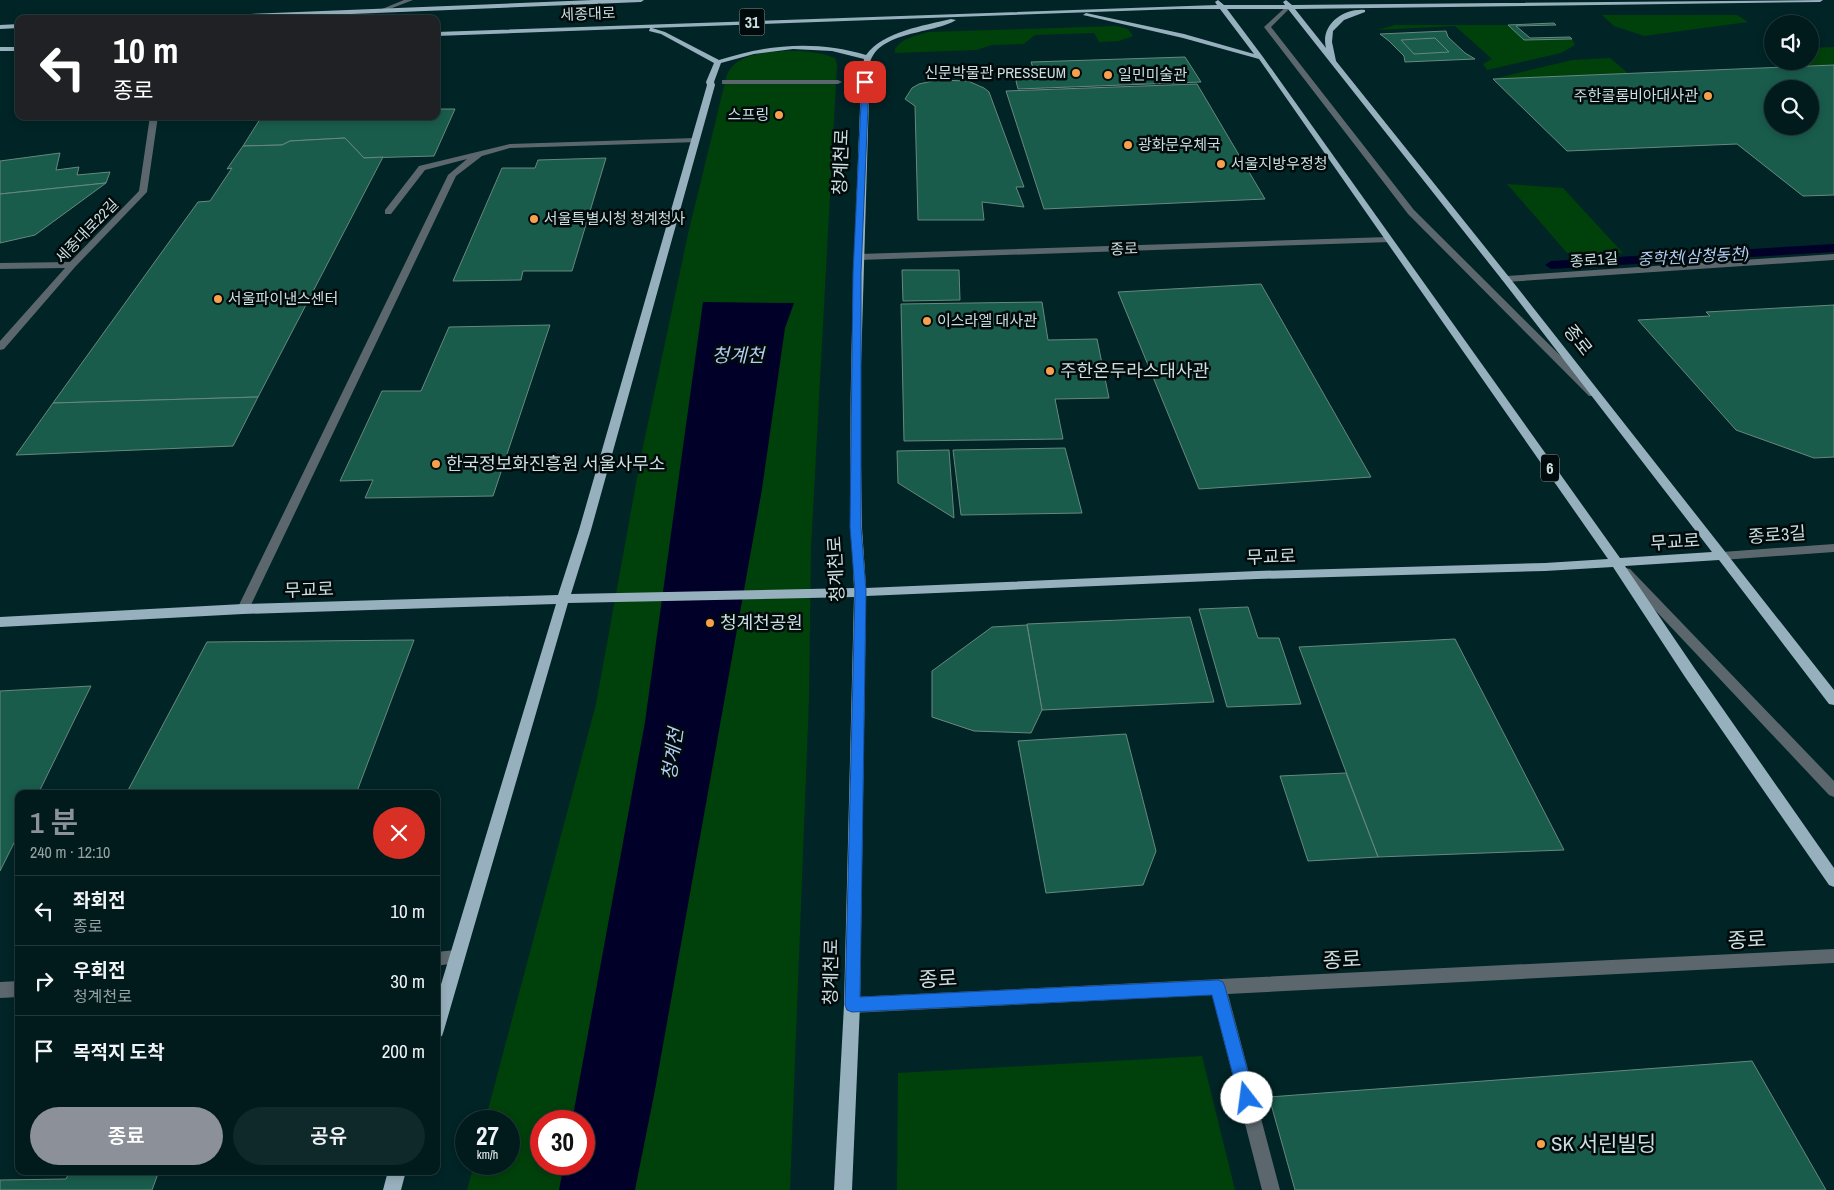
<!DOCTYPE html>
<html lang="ko">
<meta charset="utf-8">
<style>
:root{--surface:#011b1c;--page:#0f2829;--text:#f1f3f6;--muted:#96a1a3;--line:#23393b;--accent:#8c9099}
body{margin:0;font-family:"Archivo Narrow","Noto Sans KR",sans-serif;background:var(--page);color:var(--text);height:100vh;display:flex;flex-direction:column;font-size:19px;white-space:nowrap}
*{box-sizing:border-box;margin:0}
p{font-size:16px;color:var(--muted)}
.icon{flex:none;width:28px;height:28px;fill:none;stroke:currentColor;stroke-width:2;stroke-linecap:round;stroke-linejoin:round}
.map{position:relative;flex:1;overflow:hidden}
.side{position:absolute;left:15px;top:790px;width:425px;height:385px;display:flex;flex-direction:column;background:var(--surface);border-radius:10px;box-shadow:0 2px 8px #0003,0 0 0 1px var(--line)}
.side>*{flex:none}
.guide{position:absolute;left:15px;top:15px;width:425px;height:105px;border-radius:10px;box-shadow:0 2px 8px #0003,0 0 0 1px var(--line);background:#202124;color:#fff;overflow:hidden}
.controls{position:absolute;left:1764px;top:15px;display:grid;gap:10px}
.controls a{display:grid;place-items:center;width:55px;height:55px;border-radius:50%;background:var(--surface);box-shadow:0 2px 8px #0003,0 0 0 1px var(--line);font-size:25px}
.speed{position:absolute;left:455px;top:1110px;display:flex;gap:10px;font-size:25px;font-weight:700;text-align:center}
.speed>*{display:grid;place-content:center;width:65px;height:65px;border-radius:50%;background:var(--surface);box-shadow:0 2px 8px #0003,0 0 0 1px var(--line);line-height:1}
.speed small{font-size:12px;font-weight:400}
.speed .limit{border:8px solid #d22;background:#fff;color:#111}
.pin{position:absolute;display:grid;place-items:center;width:42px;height:42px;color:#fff;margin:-21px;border-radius:10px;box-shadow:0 2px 8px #0006}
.me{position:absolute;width:55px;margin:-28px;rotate:345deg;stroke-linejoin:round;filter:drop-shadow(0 0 4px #0008)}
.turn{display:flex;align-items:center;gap:18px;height:105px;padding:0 15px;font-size:22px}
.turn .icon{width:65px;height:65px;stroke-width:2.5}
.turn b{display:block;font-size:35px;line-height:42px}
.round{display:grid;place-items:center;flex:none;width:52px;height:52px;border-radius:26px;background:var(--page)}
.summary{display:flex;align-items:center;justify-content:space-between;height:85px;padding:0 15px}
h1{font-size:30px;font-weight:600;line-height:38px;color:var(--accent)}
.action{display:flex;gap:10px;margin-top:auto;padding:10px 15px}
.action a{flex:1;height:58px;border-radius:30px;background:var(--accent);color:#fff;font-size:20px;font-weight:600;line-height:58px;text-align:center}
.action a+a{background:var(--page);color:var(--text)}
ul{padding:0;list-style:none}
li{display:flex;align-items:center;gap:15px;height:70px;padding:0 15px;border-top:1px solid var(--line)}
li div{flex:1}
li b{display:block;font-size:19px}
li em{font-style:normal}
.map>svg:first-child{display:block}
</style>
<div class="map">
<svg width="1834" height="1190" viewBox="0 0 1834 1190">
<rect width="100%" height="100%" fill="#012426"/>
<g fill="#00400b" fill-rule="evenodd">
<path d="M1602 15H1737L1748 22 1644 36 1614 26Z"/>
<path d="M1395 25H1508L1524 40 1572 39 1575 45 1561 53 1487 70 1483 64 1492 59 1455 26 1377 30Z"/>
<path d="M1116 26 1128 29 1133 36 1119 41 1099 42 1094 33 1035 35 1024 44 992 45 976 50 895 53V49C902 38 915 36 928 32Z"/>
<path d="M1834 47V65L1794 67 1785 61H1810V48Z"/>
<path d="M784 51C801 51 818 51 835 58L837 65 811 548 809 699 790 1190H467L474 1164H509V1121H485L596 704 641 456 688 234 726 78C733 54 763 53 784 51ZM541 1121H584V1164H541Z"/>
<path d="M1610 58 1629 74 1493 79 1572 60Z"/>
<path d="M1507 184 1563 188 1623 253H1567Z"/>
<path d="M1202 1056 1235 1190H897L898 1073Z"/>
</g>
<path fill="#000029" d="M703 302 794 303 785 328 762 489 655 1090 635 1190H559L564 1164H584V1121H572L645 722Z"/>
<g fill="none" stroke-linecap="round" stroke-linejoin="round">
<path fill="#000029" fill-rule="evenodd" d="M1834 244V252L1551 269 1545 265 1551 261Z"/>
</g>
<g fill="#195c4c" stroke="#68887e" fill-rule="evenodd">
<path d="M1554 23 1556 25 1516 26 1530 38 1570 37 1572 39 1524 40 1508 25Z"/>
<path d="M1446 31 1448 37 1465 53 1475 59 1405 62 1404 56 1389 41 1380 34Z"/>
<path d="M1435 38 1449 52 1414 54 1401 40Z"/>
<path d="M1185 57 1201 82 1018 89 1016 81 1026 68H1033L1031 62Z"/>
<path d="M1834 65V195L1803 196 1737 144 1567 151 1493 79ZM1772 89H1810V126H1772Z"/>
<path d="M937 80 968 81 984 88 989 92 1024 187H1016L1024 207 982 202 984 220H918L915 106 905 99 912 88 919 84Z"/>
<path d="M1197 84 1265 199 1044 209 1006 91Z"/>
<path d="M436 109H455L434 156 364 158 345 138 290 141 282 145 243 146 262 116H436Z"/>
<path d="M345 138 364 158 383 157 258 397 53 403 198 202 210 201 232 168 227 169 243 146 282 145 290 141Z"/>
<path d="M60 153 56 170 79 167 77 175 110 172 106 183 0 194V161Z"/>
<path d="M606 158 572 271H523L521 280 453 281 502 168H535L538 160Z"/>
<path d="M106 183 35 235 0 243V194Z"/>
<path d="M902 270H959L960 300 903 301Z"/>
<path d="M1261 284 1371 477 1199 489 1118 292Z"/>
<path d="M1042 302 1048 340 1097 339 1109 398 1055 399 1063 439 904 441 901 304Z"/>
<path d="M1834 305V457L1814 458 1736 430 1638 320 1710 316 1706 312Z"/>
<path d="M550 325 493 496 365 498 373 480 340 481 382 391H421L449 327Z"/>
<path d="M258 397 233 446 16 455 53 403Z"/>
<path d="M1065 448 1082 513 961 515 953 450Z"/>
<path d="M949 450 954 518 898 483 897 451Z"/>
<path d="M1248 607 1258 638H1279L1301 704 1227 707 1199 609Z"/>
<path d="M1190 617 1214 702 1042 710 1027 624Z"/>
<path d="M1027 625 1042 710 1031 733 974 731 932 717V671L992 627Z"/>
<path d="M1455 639 1564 850 1378 857 1299 647Z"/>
<path d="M414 640 356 794H126L207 642Z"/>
<path d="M91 686 38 794H19V833L0 871V691Z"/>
<path d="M1126 734 1156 851 1143 885 1046 893 1018 741Z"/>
<path d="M1346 773 1378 857 1308 861 1280 776Z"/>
<path d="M1752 1061 1826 1190H1295L1269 1097Z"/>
<path d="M70 1171H159L152 1190H0V1180L66 1179Z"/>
</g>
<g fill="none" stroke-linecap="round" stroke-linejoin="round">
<g fill="#5b676d" fill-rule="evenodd">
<path d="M404 0H413L387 10 382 9Z"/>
<path d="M1289 4 1292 6 1271 27 1414 210 1597 392 1598 394 1597 396H1589L1408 214 1264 27Z"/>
<path d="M722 80H838L842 82 838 84H722Z"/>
<path d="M150 116H158L147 192 75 267 4 349 0 350V341L65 268 0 269V263L70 262 139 191Z"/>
<path d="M695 138H698V142L510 148 482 156 456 176 249 609 247 612H239L237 609 448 175 467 159 425 170 391 214H385V210L419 166 510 144Z"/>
<path d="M1388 237 1391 238V242L859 260 854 257 859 254Z"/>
<path d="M1834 254V260L1506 282 1501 279 1506 276Z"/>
<path d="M1834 544V552L1722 560 1716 556 1722 552Z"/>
<path d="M1626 568 1630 569 1834 781V797L1829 795 1622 575 1620 572Z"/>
<path d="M1834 949V963L1228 994 1280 1190H1262L1212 995 852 1013 846 1011 844 1005 846 999 852 997Z"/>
<path d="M456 950 462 952 464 957 462 962 436 966V952Z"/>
<path d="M19 981V997L0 998V982Z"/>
</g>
<g fill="#97b0bd" fill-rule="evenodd">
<path d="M593 0H644L641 2 231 19H173L176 17Z"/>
<path d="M1218 0 1224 5H1285L1283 2 1286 0 1292 5 1823 0 1820 2 1295 9 1326 48C1320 25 1343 8 1365 10V12L1344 20 1333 31 1332 42 1336 61 1509 277 1834 690V705L1829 704 1719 560 1625 566 1695 669 1834 868V887L1829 885 1685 677 1613 567 1545 571 1257 579 866 596 860 1005 852 1190H834L844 1005 854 597 568 603 444 1030 442 1036 436 1038V1001L556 604 243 614 0 627V617L243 604 558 595 579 530 707 85 706 82 714 63 661 34 649 31 650 28 436 36V32L1217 5 1215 2ZM1178 9H1220L1254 54 1184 34 1086 13 1083 15 1183 38 1259 59 1608 559 1545 563 1257 571 866 588 862 528 860 400 870 63C878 31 934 34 956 20L951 19C923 26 884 31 866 55 817 40 768 44 719 60L665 32 652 28ZM1227 9H1288L1503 281 1712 552 1620 558 1263 57ZM793 49 832 51 864 59 861 82C855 251 845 419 854 588L571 594 591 530 715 85 714 82 721 63 754 54Z"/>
<path d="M19 24V28L0 29V25Z"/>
<rect x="0" y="47" width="19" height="4"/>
<path d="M388 1171H406L401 1190H383Z"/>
</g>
</g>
<path fill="#1a73e8" stroke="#114b97" d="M865 80 869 82 861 273V527L866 591 860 997 1218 980 1223 982 1225 987 1255 1098 1253 1104 1247 1106 1241 1104 1239 1098 1212 995 852 1012 847 1010 845 1005 855 591 850 527 853 273 862 82Z"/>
<g fill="#f9a04c" stroke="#010b0c" stroke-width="2">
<circle cx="1076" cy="73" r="5"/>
<circle cx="1108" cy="75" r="5"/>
<circle cx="1708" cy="96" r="5"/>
<circle cx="779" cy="115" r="5"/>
<circle cx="1128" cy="145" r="5"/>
<circle cx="1221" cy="164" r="5"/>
<circle cx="534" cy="219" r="5"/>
<circle cx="218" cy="299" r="5"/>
<circle cx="927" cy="321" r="5"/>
<circle cx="1050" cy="371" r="5"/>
<circle cx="436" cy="464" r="5"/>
<circle cx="710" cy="623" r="5"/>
<circle cx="1541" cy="1144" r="5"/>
</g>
<g text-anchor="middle" stroke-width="5" stroke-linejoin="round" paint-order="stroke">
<g font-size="15" fill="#ccdee0" stroke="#010b0c">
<text transform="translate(588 14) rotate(-2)" y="5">세종대로</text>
<text transform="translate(87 231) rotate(-46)" y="5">세종대로22길</text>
<text transform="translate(1124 249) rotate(-2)" y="5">종로</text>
<text transform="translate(1594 260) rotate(-4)" y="5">종로1길</text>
</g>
<g font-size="15" fill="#ccdee0" stroke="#010b0c" text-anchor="start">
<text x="1066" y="78" text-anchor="end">신문박물관 PRESSEUM</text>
<text x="1118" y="80">일민미술관</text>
<text x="1698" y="101" text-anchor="end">주한콜롬비아대사관</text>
<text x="769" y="120" text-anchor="end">스프링</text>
<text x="1138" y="150">광화문우체국</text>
<text x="1231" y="169">서울지방우정청</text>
<text x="544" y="224">서울특별시청 청계청사</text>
<text x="228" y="304">서울파이낸스센터</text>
<text x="937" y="326">이스라엘 대사관</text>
</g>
<g fill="#010b0c" stroke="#8f9fa0" stroke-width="1">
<rect x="739.5" y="8.5" width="25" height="27" rx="4"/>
<rect x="1541" y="454.5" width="18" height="27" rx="4"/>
</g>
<g font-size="16" font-weight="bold" fill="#ccdee0">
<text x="752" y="28">31</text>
<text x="1550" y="474">6</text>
</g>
<g font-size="16" font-style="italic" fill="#b3ccf2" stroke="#010b0c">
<text transform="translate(1693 256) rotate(-3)" y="6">중학천(삼청동천)</text>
</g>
<g font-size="18" fill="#ccdee0" stroke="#010b0c">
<text transform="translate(841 162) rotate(-88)" y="6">청계천로</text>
<text transform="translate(1578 340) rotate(52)" y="6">종로</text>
<text transform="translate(1777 535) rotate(-4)" y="6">종로3길</text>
<text transform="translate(1675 542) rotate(-4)" y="6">무교로</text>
<text transform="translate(1271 557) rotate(-2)" y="6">무교로</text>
<text transform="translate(836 569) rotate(-93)" y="6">청계천로</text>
<text transform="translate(309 590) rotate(-2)" y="6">무교로</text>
<text transform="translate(831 972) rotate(-89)" y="6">청계천로</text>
</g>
<g font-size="18" fill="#ccdee0" stroke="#010b0c" text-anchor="start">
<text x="1060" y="377">주한온두라스대사관</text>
<text x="446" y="470">한국정보화진흥원 서울사무소</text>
<text x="720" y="629">청계천공원</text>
</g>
<g font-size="19" font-style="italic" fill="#b3ccf2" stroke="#010b0c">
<text x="738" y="362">청계천</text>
<text transform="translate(672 754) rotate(-82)" y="7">청계천</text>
</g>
<g font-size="21" fill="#ccdee0" stroke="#010b0c">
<text transform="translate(1747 940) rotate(-3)" y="7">종로</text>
<text transform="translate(1342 960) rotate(-3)" y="7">종로</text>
<text transform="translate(938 979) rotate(-3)" y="7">종로</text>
</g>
<g font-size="21" fill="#ccdee0" stroke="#010b0c" text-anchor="start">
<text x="1551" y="1151">SK 서린빌딩</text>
</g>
</g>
</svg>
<div class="controls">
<a><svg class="icon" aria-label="sound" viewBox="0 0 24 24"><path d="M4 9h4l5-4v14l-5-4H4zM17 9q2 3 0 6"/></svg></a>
<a><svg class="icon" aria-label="search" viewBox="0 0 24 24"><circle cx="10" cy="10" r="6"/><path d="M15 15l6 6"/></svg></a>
</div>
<div class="speed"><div>27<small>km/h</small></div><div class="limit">30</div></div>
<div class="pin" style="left:865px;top:82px;background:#d93025"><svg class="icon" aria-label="arrive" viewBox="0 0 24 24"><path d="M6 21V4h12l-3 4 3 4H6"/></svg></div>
<svg class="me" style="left:1247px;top:1098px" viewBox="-20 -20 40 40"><circle r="19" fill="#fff"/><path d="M0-13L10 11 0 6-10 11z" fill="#1a73e8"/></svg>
<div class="guide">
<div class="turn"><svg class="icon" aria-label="left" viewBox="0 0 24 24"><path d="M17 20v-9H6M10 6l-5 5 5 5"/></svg><div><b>10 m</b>종로</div></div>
</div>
<section class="side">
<div class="summary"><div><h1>1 분</h1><p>240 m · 12:10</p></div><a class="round" style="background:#d93025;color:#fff"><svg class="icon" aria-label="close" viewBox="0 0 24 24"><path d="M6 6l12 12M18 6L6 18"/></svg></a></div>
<ul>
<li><svg class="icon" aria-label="left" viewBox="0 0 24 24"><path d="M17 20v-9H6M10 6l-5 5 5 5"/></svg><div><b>좌회전</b><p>종로</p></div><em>10 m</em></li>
<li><svg class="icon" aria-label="right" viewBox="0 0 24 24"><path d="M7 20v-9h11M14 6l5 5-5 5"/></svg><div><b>우회전</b><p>청계천로</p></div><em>30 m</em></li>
<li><svg class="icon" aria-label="arrive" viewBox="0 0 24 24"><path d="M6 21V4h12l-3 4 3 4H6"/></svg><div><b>목적지 도착</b></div><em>200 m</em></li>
</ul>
<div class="action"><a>종료</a><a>공유</a></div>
</section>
</div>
